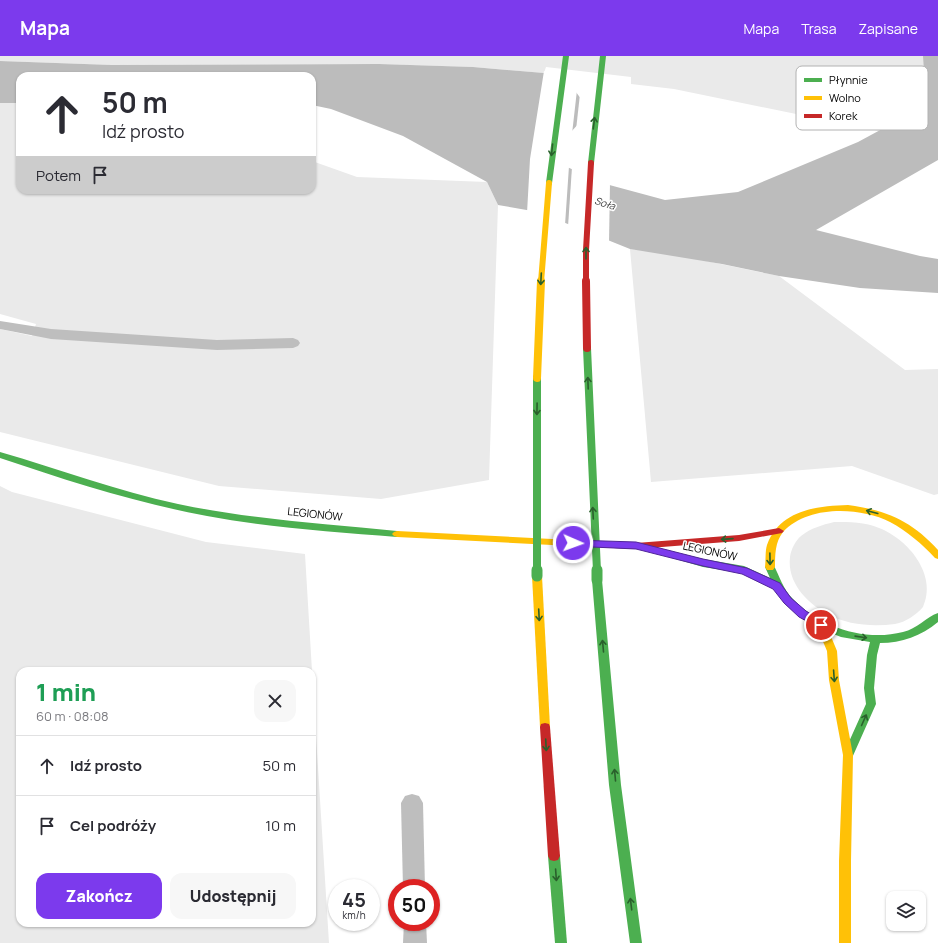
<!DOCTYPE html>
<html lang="pl">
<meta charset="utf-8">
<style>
:root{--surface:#fff;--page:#f7f7f7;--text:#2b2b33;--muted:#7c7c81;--line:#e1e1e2;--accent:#7c3aed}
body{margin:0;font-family:Manrope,sans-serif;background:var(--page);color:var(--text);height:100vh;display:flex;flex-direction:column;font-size:15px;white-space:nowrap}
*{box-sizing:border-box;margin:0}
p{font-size:13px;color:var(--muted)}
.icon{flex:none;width:22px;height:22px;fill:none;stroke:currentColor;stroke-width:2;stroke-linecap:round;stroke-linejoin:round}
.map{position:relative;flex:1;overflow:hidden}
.side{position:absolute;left:16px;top:611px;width:300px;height:260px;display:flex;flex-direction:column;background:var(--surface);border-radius:12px;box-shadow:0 1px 3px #0004}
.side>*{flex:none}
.top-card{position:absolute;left:16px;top:16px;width:300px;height:122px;border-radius:12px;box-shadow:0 1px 3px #0004;background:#fff;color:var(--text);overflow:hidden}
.fabs{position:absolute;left:886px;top:835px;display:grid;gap:8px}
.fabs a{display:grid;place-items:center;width:40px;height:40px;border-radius:8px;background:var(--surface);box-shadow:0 1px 3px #0004;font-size:20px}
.speed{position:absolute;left:328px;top:823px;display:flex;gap:8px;font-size:20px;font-weight:700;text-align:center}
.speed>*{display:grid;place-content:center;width:52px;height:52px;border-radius:50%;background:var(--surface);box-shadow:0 1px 3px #0004;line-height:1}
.speed small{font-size:10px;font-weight:400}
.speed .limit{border:6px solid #d22;background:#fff;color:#111}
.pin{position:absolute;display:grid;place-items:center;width:34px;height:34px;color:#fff;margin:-17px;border:2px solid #fff;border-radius:50%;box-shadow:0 1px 4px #0007}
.me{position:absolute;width:44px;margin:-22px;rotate:92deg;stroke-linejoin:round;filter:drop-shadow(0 0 3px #0008)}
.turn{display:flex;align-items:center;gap:14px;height:84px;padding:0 20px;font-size:18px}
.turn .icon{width:52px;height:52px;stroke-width:2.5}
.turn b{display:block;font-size:28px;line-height:34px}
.then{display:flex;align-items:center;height:38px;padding:0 20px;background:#0003;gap:8px;font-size:15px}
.round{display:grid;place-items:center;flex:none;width:42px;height:42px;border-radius:12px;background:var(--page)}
.head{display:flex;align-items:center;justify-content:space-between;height:68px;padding:0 20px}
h1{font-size:24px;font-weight:800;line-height:30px;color:#1e9e55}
.action{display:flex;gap:8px;margin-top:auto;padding:8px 20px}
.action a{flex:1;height:46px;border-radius:12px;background:var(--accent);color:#fff;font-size:16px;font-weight:800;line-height:46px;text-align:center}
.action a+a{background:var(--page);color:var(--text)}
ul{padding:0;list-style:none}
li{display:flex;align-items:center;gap:12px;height:60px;padding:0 20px;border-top:1px solid var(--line)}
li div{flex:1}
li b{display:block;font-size:15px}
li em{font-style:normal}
header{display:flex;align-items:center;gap:24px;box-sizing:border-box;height:56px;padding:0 20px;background:var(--accent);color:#fff}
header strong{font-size:19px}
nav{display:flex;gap:22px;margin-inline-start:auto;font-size:14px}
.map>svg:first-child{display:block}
</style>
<header>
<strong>Mapa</strong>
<nav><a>Mapa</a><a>Trasa</a><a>Zapisane</a></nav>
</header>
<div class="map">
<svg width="938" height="887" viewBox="0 0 938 887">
<rect width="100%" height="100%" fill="#fff"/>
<g fill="#eaeaea">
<path d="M0 0H938V86L884 72 879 75 674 33 631 28V21L546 11 544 17 473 11 379 8 112 9 0 5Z"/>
<path d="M0 47H20V134H312V105L357 121 487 126 498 149 489 424 381 443 219 430 0 376V273L32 280 36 268 0 258Z"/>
<path d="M630 193 668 197 779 220 905 314 938 313V438L934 439 852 410 651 426Z"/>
<path d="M0 430 12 436 206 486 305 498 312 615H20V867H312V616L329 887H0Z"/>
<path d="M834 466C850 466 865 466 879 472 908 483 938 519 923 551 916 559 906 566 895 568 872 571 848 569 827 558 806 546 787 526 790 501 791 494 795 485 801 480 811 472 822 469 834 466Z"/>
</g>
<path fill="#bcbcbc" d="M923 0H938V104L816 174 920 200 938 203V237L860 232 779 220 722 208 630 193 538 156 498 149 487 126 403 80 331 53 312 49V20H20V47H0V5L112 9 379 8 473 11 544 17 570 28 590 55 552 97V104L602 127 665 144 738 136 858 86 895 66 926 44Z"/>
<g fill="#fff">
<path d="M544 15 571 26 577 34 572 78 554 98V103L569 110 565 169 537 158 527 157 530 103Z"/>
<path d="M580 38 591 54V57L576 74Z"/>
<path d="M572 111 610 127 609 187 568 171Z"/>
</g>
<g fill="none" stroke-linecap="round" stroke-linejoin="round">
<g fill="#bebebe" fill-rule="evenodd">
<path d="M0 265 51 273 217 284 293 282 298 284 300 287 298 290 293 292 217 294 51 283 0 273Z"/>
<path d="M412 738 419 740 423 747 425 832H403L401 747 405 740Z"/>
<path d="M404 866H426L427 887H403Z"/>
</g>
<g fill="#4caf50" fill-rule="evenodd">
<path d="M0 396C59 413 117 435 178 448 250 463 323 468 397 475L400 476 402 478 400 480 397 481C334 476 270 472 207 460 137 447 68 425 0 402Z"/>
<path d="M655 491 703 503 744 510 770 522 765 511 767 508H773C780 521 783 533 793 543 819 571 865 586 903 576 917 573 926 561 938 557V566C921 580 902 587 880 587L877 599 874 632 876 648 852 702 848 704 844 702 843 699 866 648 864 632 867 599 870 586 841 581 818 572 800 561 785 548 774 533 742 517 703 511 652 496 650 494 652 492Z"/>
<path d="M597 520 600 521 602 524 621 729 642 887H630L609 729 592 524 594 521Z"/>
<path d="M554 795 558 796 560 800 567 887H555L548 800 550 796Z"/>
</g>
<g fill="#ffc107" fill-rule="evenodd">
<path d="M848 449C886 454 912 465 938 494V503L935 502C922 488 907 475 890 466 860 451 808 449 783 476 775 486 775 499 775 511L773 514H767L765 511C766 504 765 495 767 489 780 454 816 450 848 449Z"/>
<path d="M397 475 591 485 594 486 596 488 594 490 591 491 397 481 394 480 392 478 394 476Z"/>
<path d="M537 516 540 517 542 520 550 671 549 674 545 675 541 674 540 671 532 520 534 517Z"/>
<path d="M821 565 825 566 837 595 839 624 853 699 851 805V887H839V805L843 699 829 624 827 595 816 569 817 566Z"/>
</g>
<g fill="#c62828" fill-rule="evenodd">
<path d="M779 472 784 475 782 477 739 485 636 493 591 491 588 490 586 488 588 486 591 485 636 487 739 479Z"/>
<path d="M545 667 549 668 550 671 560 800 558 804 554 805 550 804 548 800 540 671 541 668Z"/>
</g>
<g stroke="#4caf50" stroke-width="6">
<path d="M591 107 603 0"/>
<path d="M549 127 566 0"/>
</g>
<g stroke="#4caf50" stroke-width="8">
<path d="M587 292 597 515"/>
<path d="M537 322V515"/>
</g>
<g stroke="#4caf50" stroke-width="11">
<path d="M537 514V520"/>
<path d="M597 514V524"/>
</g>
<path stroke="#ffc107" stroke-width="6" d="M541 226 549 127"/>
<path stroke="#ffc107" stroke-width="8" d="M537 322 541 225"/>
<path stroke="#c62828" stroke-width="6" d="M586 226V194L591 107"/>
<path stroke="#c62828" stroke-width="8" d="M586 225 587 292"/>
</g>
<defs><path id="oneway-shaft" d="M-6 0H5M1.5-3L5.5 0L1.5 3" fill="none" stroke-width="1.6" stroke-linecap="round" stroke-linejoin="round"/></defs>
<g stroke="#2a602c">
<use href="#oneway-shaft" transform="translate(594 67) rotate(-83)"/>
<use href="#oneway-shaft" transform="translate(552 94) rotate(96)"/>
<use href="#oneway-shaft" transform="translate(586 197) rotate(-90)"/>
<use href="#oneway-shaft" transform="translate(541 223) rotate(93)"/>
<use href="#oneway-shaft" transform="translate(588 327) rotate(-92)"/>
<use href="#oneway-shaft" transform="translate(537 353) rotate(91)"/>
<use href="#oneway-shaft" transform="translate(872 456) rotate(-165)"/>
<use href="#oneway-shaft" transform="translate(593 457) rotate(-93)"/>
<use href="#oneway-shaft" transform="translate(727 483) rotate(176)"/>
<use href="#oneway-shaft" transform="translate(770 503) rotate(89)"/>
<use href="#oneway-shaft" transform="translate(539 559) rotate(87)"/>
<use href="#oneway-shaft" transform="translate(861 581) rotate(8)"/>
<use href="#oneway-shaft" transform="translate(603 590) rotate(-95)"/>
<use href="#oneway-shaft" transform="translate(834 620) rotate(86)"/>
<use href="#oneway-shaft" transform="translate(864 664) rotate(-66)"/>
<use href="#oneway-shaft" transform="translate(546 689) rotate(87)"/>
<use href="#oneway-shaft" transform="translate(615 719) rotate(-95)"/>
<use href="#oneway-shaft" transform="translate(556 819) rotate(86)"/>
<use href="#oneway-shaft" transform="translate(631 848) rotate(-97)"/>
</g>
<path fill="#7c3aed" stroke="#51269a" d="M573 484 636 486 703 503 747 512 780 527 791 542 806 555 824 566 826 569 824 572 821 573 799 561 784 547 773 533 742 518 703 510 636 493 570 490 568 487Z"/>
<g text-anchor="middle" stroke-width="3" stroke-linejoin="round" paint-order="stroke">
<g font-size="10" font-style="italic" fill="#414141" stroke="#fff">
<text transform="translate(605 147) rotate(18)" y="4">Soła</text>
</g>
<g font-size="11" fill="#000" stroke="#fff">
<text transform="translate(315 458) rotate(6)" y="4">LEGIONÓW</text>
<text transform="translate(710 495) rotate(12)" y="4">LEGIONÓW</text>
</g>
</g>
<rect x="796" y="10" width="132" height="64" rx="6" fill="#fff" stroke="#b2b2b2" stroke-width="1"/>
<rect x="804" y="22" width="18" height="4" fill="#4caf50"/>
<rect x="804" y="40" width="18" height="4" fill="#ffc107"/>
<rect x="804" y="58" width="18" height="4" fill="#c62828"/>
<g font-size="11" fill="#000">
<text x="829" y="28">Płynnie</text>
<text x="829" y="46">Wolno</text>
<text x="829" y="64">Korek</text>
</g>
</svg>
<div class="fabs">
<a><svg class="icon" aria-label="layers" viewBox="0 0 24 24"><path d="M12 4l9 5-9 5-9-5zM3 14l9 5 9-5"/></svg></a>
</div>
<div class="speed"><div>45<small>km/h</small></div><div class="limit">50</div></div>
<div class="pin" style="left:821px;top:569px;background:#d93025"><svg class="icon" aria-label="arrive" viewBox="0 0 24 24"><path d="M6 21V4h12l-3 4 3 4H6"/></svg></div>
<svg class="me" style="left:573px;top:487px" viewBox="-20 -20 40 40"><circle r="17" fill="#7c3aed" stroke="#fff" stroke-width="3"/><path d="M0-11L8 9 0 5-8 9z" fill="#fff"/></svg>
<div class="top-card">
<div class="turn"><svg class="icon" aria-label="ahead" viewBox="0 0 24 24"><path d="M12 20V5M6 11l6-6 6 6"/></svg><div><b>50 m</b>Idź prosto</div></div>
<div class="then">Potem<svg class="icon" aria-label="arrive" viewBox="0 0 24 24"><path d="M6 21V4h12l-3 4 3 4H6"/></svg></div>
</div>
<section class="side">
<div class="head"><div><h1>1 min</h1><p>60 m · 08:08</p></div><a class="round"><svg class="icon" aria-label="close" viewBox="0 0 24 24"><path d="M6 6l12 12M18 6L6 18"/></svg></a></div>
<ul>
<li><svg class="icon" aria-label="ahead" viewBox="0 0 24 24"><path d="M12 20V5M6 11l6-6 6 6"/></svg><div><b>Idź prosto</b></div><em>50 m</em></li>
<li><svg class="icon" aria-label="arrive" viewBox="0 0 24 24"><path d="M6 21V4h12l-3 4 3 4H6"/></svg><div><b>Cel podróży</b></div><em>10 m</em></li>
</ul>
<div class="action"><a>Zakończ</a><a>Udostępnij</a></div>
</section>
</div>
